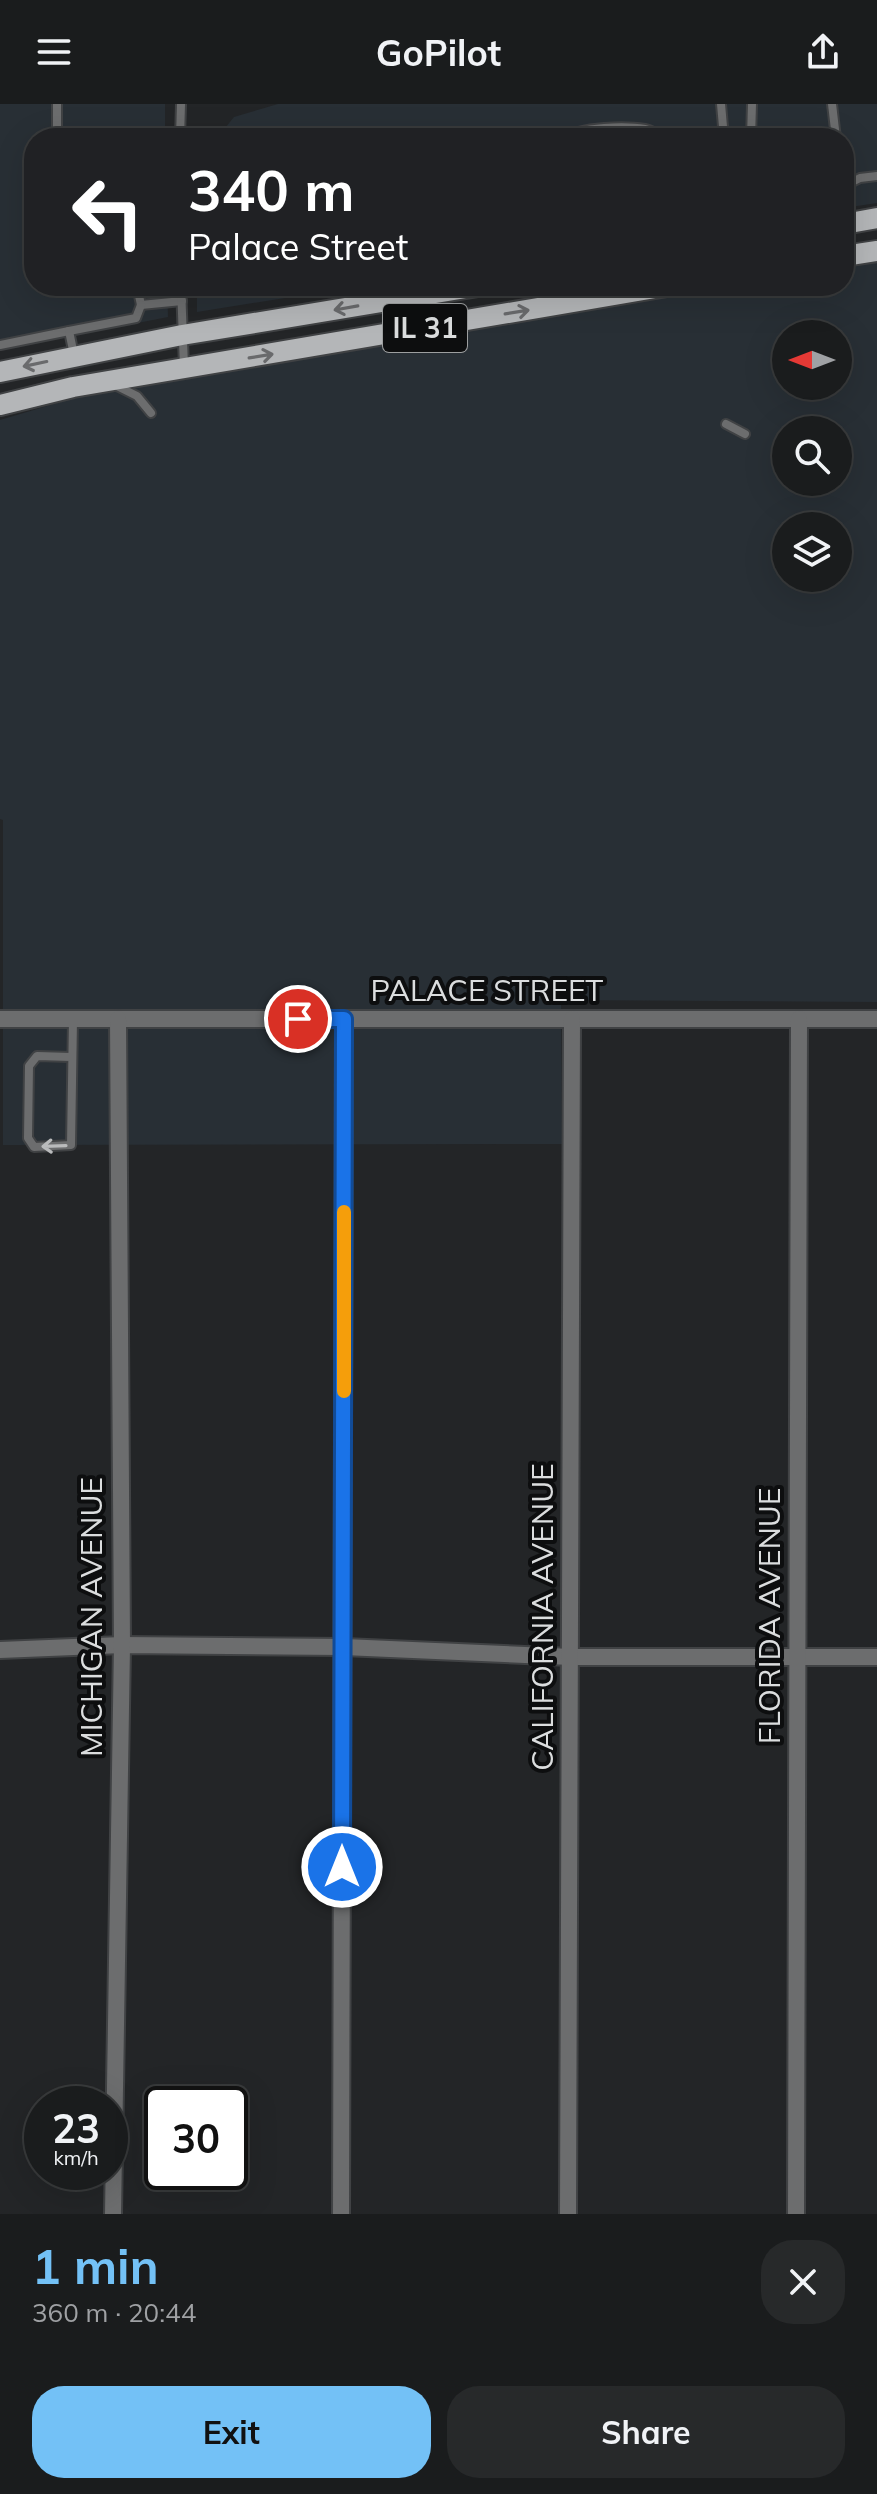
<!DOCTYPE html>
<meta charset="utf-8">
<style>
:root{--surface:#1a1c1d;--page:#27292a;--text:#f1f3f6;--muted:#9fa1a4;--line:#383a3b;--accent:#73c1f6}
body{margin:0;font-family:Mulish,sans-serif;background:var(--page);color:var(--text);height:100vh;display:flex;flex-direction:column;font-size:30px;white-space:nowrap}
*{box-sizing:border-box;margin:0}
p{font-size:26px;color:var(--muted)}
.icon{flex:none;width:44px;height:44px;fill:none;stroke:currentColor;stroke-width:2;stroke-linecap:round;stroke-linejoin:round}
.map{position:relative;height:2110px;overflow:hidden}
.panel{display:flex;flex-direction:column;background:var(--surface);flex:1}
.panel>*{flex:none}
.top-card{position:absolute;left:24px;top:24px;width:830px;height:168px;border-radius:32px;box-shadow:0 8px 32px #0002,0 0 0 2px var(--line);background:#202124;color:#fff;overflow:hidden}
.needle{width:52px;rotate:270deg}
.fabs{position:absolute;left:772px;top:216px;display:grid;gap:16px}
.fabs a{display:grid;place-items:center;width:80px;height:80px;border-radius:50%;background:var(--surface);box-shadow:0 8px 32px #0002,0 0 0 2px var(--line);font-size:40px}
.speed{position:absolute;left:24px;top:1982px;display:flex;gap:16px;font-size:40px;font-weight:700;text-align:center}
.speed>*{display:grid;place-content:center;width:104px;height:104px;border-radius:50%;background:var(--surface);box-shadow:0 8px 32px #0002,0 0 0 2px var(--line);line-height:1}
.speed small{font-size:20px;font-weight:400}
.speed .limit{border:4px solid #111;border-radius:12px;background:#fff;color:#111}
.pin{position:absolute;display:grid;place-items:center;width:68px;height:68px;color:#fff;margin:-34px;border:4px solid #fff;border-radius:50%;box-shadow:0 2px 8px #0007}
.me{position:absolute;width:88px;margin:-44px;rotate:0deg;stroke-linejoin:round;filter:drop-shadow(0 0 6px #0008)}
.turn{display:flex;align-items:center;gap:28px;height:168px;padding:0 32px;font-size:36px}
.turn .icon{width:104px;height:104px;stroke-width:2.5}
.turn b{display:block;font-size:56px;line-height:68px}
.round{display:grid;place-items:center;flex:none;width:84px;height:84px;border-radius:32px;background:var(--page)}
.overview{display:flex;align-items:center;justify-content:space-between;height:136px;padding:0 32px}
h1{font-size:48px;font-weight:700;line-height:60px;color:var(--accent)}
.cta{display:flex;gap:16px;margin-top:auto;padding:16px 32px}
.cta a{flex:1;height:92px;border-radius:32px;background:var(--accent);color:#111;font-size:32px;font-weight:700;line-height:92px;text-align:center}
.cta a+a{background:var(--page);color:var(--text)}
header{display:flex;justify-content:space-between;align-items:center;height:104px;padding:0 32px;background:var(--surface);font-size:36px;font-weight:700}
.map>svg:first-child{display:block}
</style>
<header><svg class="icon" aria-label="menu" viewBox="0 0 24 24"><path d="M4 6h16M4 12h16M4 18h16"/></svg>GoPilot<svg class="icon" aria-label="share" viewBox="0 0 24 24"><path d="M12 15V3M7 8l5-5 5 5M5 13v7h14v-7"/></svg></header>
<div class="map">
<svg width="877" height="2110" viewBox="0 0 877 2110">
<rect width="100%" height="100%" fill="#232527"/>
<g fill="#282f35" fill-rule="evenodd">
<path d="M0 0H165V34H34V182H167L168 213 0 246Z"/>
<path d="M278 0H877V99L844 104V34H217L234 13Z"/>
<path d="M877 153V898L561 896 562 1040 3 1041V716L0 715V316L114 282 704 182H844V158ZM786 230H838V282H786ZM786 326H838V378H786ZM786 422H838V474H786Z"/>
<path d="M197 182H360L197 208Z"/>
</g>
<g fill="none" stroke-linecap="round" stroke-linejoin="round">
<defs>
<g id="service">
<path d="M721 0 724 34"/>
<path d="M832 0 836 34"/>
<path d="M57 34V0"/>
<path d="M180 34 181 0"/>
<path d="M567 34C579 22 628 22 645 25 651 26 657 30 662 34"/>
<path d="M751 34 752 0"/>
<path d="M844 82 860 74 877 72"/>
<path d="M844 100 846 119"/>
<path d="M137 182 141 201 182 197"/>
<path d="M181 182 184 263"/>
<path d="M0 241 69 227"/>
<path d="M74 251 69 227 136 214 141 201"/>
<path d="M113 280 137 292 151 309"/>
<path d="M726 320 745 330"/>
<path d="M71 953 37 952 29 962 28 1034 34 1043 71 1041 73 915"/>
</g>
<g id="minor">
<path d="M0 915H877"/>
<path d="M0 1546 122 1541 344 1543 571 1553H877"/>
<path d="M113 2110 122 1541 118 915"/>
<path d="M341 2110 344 915"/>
<path d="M568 2110 572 915"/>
<path d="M796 2110 799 915"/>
</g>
<g id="primary">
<path d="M844 120 877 114"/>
<path d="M844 152 877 147"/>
<path d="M0 268 182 231 478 182"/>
<path d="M0 301 73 283 667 182"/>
</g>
</defs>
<use href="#service" stroke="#404244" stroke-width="12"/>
<use href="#minor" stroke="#404244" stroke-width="20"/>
<use href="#primary" stroke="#404244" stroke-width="24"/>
<use href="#service" stroke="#6c6d6e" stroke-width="8"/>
<use href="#minor" stroke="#6c6d6e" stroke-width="16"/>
<use href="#primary" stroke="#b4b6b8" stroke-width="20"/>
</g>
<defs><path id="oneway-shaft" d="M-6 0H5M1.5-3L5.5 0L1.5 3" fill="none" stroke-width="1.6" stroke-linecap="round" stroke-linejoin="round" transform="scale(2)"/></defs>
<g stroke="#696a6c">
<use href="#oneway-shaft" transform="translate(346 204) rotate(170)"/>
<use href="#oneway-shaft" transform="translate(517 208) rotate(-9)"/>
<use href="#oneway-shaft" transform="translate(261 252) rotate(-9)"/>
<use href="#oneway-shaft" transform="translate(35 260) rotate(168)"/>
</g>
<use stroke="#babbbc" href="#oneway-shaft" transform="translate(54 1042) rotate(178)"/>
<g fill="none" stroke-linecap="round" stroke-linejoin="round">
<defs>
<path id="route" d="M298 915H344L342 1763"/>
</defs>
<use href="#route" stroke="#114b97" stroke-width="20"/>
<use href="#route" stroke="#1a73e8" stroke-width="14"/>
<path stroke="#f59e0b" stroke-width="14" d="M344 1287V1108"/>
</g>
<g text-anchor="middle" stroke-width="8" stroke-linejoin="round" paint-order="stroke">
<rect fill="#0d0e0f" stroke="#9d9fa0" stroke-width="2" x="383" y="200" width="84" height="48" rx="6"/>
<g font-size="28" font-weight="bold" fill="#dbddde">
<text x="425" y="234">IL 31</text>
</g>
<g font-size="30" fill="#dbddde" stroke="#0d0e0f">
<text x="487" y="897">PALACE STREET</text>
<text transform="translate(770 1512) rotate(-90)" y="10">FLORIDA AVENUE</text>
<text transform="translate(92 1513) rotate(-90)" y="10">MICHIGAN AVENUE</text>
<text transform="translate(543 1513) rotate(-90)" y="10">CALIFORNIA AVENUE</text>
</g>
</g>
</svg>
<div class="fabs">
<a><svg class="needle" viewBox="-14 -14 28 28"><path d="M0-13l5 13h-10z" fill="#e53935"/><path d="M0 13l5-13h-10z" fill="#9fa1a4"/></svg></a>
<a><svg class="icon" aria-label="search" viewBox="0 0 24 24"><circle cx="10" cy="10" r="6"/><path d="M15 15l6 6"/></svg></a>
<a><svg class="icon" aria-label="layers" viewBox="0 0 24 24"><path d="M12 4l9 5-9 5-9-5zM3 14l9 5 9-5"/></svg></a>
</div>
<div class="speed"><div>23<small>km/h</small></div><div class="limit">30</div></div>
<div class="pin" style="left:298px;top:915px;background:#d93025"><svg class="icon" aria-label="arrive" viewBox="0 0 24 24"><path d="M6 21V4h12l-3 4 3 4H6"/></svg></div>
<svg class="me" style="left:342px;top:1763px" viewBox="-20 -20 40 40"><circle r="17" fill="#1a73e8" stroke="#fff" stroke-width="3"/><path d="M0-11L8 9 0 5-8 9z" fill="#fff"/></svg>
<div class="top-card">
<div class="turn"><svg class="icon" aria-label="left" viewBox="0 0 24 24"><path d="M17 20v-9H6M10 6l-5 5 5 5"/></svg><div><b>340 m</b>Palace Street</div></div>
</div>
</div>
<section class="panel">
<div class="overview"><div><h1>1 min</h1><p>360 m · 20:44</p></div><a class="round"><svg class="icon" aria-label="close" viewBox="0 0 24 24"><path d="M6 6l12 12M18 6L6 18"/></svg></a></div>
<div class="cta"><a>Exit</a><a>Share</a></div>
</section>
